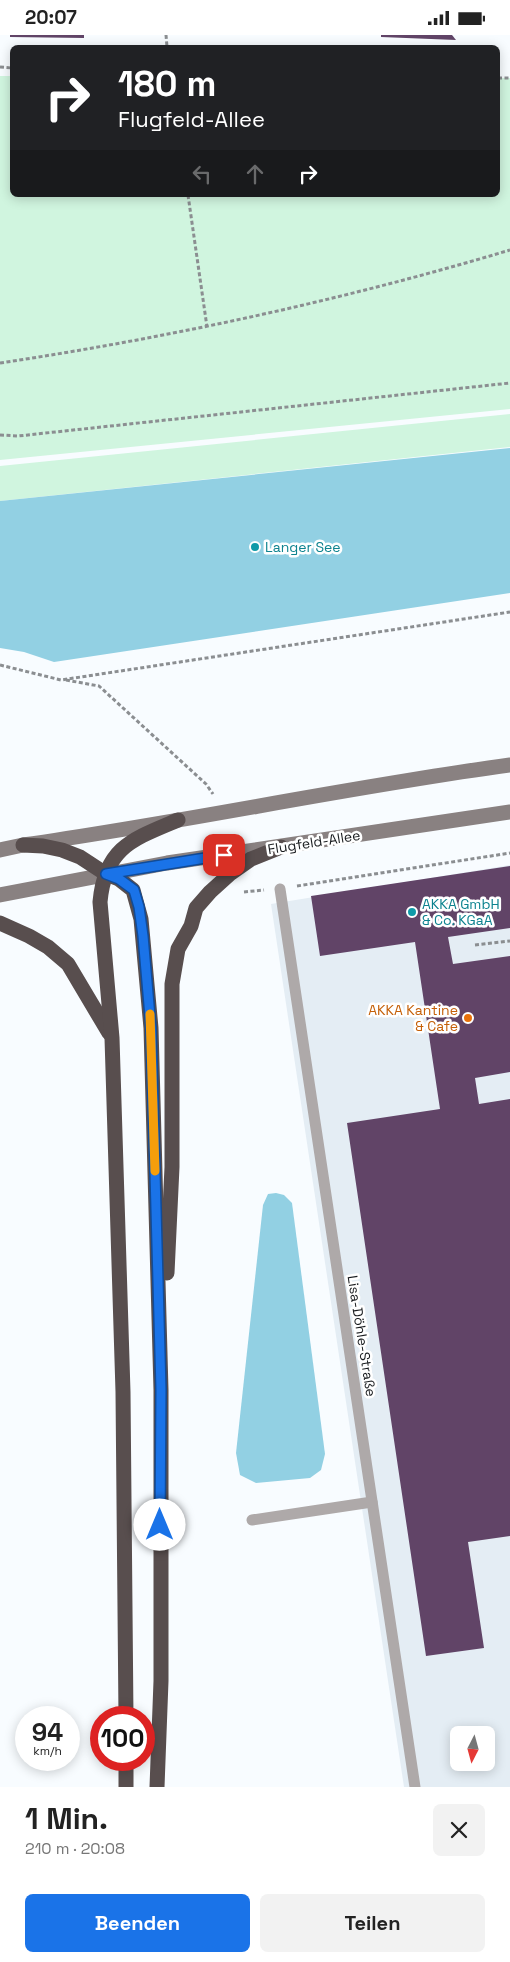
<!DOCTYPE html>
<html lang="de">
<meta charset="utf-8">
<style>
:root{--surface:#fff;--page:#f2f2f2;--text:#222;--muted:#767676;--accent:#1a73e8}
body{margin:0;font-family:"Space Grotesk",sans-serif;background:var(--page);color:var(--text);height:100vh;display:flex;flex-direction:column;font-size:19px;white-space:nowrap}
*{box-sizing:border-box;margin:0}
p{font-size:16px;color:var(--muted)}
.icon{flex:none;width:28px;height:28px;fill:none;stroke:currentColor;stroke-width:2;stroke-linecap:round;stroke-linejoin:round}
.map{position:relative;height:1752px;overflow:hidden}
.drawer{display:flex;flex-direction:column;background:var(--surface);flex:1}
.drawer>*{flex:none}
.guide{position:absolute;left:10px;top:10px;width:490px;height:152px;border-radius:8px;box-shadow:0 2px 12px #0003;background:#202124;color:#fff;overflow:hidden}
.needle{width:32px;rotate:186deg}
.buttons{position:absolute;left:450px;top:1691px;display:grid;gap:10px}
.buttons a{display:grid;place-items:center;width:45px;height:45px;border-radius:8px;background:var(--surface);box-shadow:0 2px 12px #0003;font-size:25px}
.speed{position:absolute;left:15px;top:1671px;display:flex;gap:10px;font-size:25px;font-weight:700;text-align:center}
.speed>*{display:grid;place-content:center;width:65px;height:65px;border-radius:50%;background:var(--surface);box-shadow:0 2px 12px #0003;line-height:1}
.speed small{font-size:12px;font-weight:400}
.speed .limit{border:8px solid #d22;background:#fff;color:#111}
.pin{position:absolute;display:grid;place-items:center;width:42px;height:42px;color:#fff;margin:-21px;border-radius:10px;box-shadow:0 2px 8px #0006}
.me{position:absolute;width:55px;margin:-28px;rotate:0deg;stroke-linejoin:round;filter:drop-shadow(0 0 4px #0008)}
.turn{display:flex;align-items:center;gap:18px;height:105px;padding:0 25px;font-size:22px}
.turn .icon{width:65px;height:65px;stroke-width:2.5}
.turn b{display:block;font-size:35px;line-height:42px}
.lanes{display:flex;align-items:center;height:48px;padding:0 25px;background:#0003;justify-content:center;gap:25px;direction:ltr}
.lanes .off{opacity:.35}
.round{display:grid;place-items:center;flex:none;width:52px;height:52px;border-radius:8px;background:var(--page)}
.summary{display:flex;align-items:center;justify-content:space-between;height:85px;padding:0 25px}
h1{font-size:30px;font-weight:600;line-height:38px}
.cta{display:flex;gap:10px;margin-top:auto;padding:10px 25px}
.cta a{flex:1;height:58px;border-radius:8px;background:var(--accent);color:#fff;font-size:20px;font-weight:600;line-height:58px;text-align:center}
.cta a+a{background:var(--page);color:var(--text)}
.status{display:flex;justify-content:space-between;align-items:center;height:35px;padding:0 25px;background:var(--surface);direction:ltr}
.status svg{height:14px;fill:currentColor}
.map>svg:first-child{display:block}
</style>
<div class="status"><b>20:07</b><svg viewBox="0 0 49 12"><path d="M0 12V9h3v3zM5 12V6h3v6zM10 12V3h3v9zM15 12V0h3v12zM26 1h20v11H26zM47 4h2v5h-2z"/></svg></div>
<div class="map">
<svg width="510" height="1752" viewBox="0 0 510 1752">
<rect width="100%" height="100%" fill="#f8fcff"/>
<path fill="#e4edf4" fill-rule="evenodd" d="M510 830V1752H404L271 869ZM459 1700H486V1728H459Z"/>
<g fill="#d0f5df">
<path d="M0 41H12V160H498V43H510V374L0 425Z"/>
<path d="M510 379V412L0 466V431Z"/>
</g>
<g fill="#92d0e3">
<path d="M510 413V558L54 627 24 617 0 613V466Z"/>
<path d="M276 1158 284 1160 292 1168 325 1419 321 1435 310 1443 256 1448 240 1440 236 1418 263 1170 268 1159Z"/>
</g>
<g fill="#614467">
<path d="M10 0H84V3L10 2Z"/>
<path d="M381 0H452L456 5 381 2Z"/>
<path d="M510 831V893L448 902 453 929 510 921V1037L475 1043 479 1069 510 1064V1501L468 1507 484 1613 426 1621 347 1088 440 1074 415 907 320 921 311 861Z"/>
</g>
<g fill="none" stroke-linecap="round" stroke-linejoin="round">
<g stroke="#8b8e91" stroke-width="3" stroke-dasharray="4 2.5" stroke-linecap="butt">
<path d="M166 0 167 12"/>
<path d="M0 32 12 33"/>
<path d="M498 43H510"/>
<path d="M188 160 207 292"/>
<path d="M0 328C173 302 343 265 510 215"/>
<path d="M0 400 18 401 510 348"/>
<path d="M0 630 61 645 510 577"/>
<path d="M66 645 99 651 206 749 213 759"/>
<path d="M297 851 510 818"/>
<path d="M244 857 264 855"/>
<path d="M475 910 510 906"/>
</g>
<g stroke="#aea9a9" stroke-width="11">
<path d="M280 854 415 1752"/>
<path d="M252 1485 372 1467"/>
</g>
<g stroke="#898181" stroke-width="15">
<path d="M0 815 23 810C186 787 347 752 510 730"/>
<path d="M0 860 167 828 510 777"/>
</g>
<g stroke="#584e4e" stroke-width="15">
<path d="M23 810 43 811 62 815 80 822 106 839 119 844 133 855 141 884 151 993 161 1355V1646L157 1752"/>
<path d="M0 888 29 901 48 912 68 929 109 998"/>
<path d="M167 1238 172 1132V949L178 914 191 891 196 873 210 857 231 838 251 824 281 812"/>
<path d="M126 1682 123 1357 112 1003 100 867C105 812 133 804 178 785"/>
<path d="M126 1725V1752"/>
</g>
</g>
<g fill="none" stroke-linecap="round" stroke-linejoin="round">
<defs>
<path id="route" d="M160 1490 161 1355 151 993 143 901 139 872 134 855 119 844 106 839 224 820"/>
</defs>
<use href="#route" stroke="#114b97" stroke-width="12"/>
<use href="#route" stroke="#1a73e8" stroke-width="9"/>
<path stroke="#f59e0b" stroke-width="9" d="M150 979 155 1136"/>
</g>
<g fill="#0f9aa8" stroke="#fff" stroke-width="2">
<circle cx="255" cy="512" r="5"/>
<circle cx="412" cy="877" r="5"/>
</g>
<circle fill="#e8710a" stroke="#fff" stroke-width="2" cx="468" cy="983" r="5"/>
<g text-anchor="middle" stroke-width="5" stroke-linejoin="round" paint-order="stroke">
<g font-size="14" fill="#0d838f" stroke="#fff" text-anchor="start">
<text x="265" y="517">Langer See</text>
<text x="422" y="874">AKKA GmbH<tspan x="422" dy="16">&amp; Co. KGaA</tspan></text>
</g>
<g font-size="14" fill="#181b1e" stroke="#fff">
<text transform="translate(314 807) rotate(-9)" y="5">Flugfeld-Allee</text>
<text transform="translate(362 1301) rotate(81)" y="5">Lisa-Döhle-Straße</text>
</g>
<g font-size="14" fill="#c56008" stroke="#fff" text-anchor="end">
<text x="458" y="980">AKKA Kantine<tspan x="458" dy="16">&amp; Cafe</tspan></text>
</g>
</g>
</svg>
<div class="buttons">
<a><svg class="needle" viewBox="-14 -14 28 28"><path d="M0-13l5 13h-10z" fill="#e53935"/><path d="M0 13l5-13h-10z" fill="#767676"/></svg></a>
</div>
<div class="speed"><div>94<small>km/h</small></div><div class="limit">100</div></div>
<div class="pin" style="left:224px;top:820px;background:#d93025"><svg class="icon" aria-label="arrive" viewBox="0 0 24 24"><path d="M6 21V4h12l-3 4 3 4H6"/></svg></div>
<svg class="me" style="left:160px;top:1490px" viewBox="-20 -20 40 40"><circle r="19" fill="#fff"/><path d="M0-13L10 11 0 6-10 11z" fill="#1a73e8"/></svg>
<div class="guide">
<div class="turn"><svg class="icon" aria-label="right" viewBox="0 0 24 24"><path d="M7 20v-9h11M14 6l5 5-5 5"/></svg><div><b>180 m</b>Flugfeld-Allee</div></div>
<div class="lanes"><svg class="icon off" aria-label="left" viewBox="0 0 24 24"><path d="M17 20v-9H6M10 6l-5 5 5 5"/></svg><svg class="icon off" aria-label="ahead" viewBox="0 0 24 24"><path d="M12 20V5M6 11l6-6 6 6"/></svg><svg class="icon" aria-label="right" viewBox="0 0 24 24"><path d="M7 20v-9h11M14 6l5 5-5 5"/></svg></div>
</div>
</div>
<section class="drawer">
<div class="summary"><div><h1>1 Min.</h1><p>210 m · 20:08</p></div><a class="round"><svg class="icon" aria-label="close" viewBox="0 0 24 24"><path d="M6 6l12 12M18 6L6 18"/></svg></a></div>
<div class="cta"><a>Beenden</a><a>Teilen</a></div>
</section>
